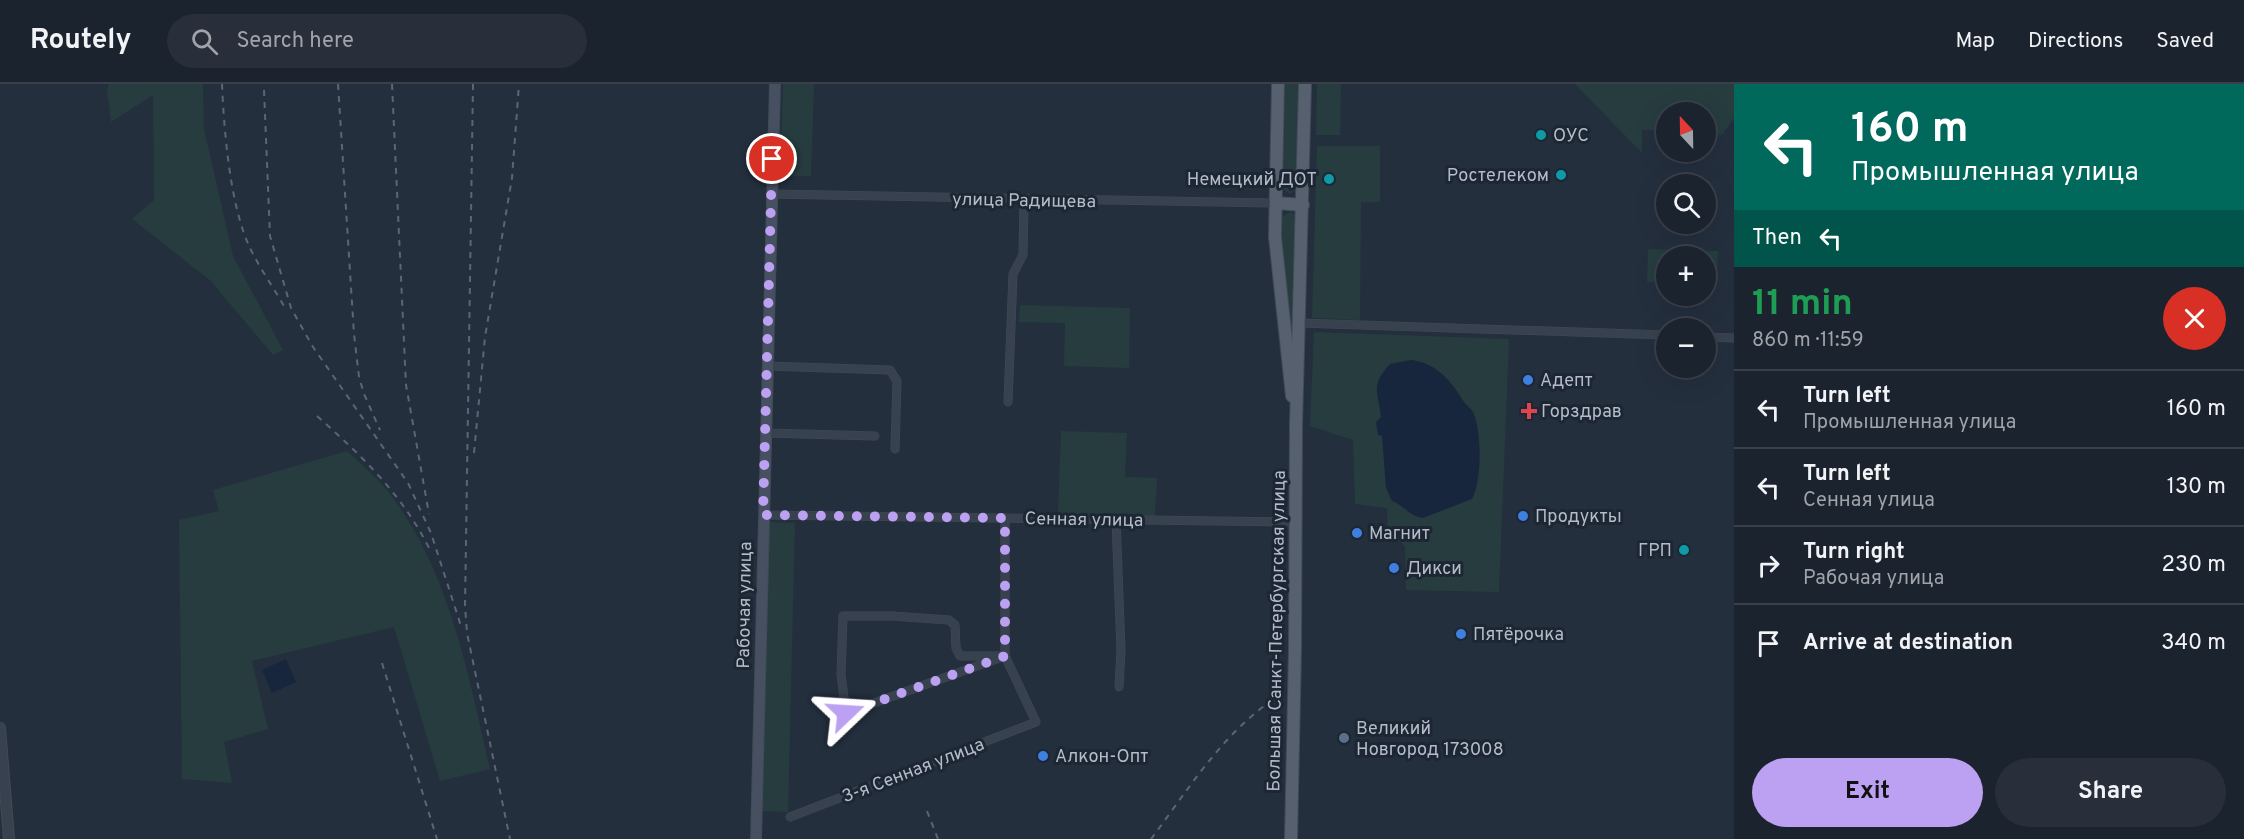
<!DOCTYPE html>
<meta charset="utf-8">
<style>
:root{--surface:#1b232e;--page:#282f3a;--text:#f1f3f6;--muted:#a0a4aa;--line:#39404a;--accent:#bca0f2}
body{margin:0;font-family:Overpass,sans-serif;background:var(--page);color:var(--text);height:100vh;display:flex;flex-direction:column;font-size:22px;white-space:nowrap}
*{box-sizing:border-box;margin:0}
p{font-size:20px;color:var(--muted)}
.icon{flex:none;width:33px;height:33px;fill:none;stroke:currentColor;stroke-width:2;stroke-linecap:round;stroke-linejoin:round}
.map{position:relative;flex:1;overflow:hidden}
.sheet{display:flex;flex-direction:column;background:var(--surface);width:510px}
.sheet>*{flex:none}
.top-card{background:#00695c;color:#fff;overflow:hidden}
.needle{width:39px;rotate:338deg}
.fabs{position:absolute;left:1656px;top:18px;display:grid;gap:12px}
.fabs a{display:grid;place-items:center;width:60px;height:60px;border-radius:50%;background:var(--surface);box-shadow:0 6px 24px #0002,0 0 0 2px var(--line);font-size:30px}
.pin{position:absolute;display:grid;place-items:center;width:51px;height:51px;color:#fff;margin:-26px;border:3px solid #fff;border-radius:50%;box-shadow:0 2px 6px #0007}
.me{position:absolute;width:66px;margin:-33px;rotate:70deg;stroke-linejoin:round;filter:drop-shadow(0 0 4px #0008)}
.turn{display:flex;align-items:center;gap:21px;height:126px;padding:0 18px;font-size:27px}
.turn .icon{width:78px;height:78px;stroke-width:2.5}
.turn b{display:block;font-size:42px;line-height:51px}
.then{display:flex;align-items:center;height:57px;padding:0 18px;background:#0003;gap:12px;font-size:22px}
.round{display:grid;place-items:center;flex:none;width:63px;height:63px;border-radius:32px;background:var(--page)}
.headline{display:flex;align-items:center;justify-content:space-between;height:102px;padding:0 18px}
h1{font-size:36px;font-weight:700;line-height:45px;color:#1e9e55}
.action{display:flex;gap:12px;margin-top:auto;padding:12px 18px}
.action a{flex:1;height:69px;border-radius:36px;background:var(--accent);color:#111;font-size:24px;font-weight:700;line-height:69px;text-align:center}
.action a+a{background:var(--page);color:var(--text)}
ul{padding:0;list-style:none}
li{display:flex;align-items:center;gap:18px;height:78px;padding:0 18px;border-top:2px solid var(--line)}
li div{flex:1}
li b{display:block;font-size:22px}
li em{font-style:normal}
header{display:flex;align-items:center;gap:36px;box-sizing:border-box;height:84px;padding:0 30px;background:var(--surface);border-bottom:2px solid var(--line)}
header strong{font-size:28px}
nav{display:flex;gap:33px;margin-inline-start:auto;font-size:21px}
.search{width:420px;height:54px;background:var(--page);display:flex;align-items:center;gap:15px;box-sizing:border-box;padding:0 21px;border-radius:33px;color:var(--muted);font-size:22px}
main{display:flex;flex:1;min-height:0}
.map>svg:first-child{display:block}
</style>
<header>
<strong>Routely</strong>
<div class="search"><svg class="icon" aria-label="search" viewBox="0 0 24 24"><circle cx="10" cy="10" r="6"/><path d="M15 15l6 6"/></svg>Search here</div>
<nav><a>Map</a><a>Directions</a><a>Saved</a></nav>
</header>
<main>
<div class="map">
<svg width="1734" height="755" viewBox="0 0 1734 755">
<rect width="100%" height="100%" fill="#242f3e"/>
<g fill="#263c3f">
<path d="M109 0H203L204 45 233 172 283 266 273 271 211 197 132 135 154 116 153 11 111 38 107 5Z"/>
<path d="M783 0H814L811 92H780Z"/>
<path d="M1282 0H1302L1300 103 1290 110 1280 103Z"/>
<path d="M1317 0H1341L1340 51H1316Z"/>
<path d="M1575 0H1734V34L1722 51 1706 50V28H1666V47L1642 46V69Z"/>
<path d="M1317 62H1380V118H1361L1360 236 1312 234Z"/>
<path d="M1290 128 1297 132 1295 287 1281 159V136L1283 132Z"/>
<path d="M1648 165 1718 167 1717 200 1706 199V172H1666V199L1647 198Z"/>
<path d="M1020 221 1130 224 1129 284 1064 282 1065 239 1019 238Z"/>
<path d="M1314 248 1509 255 1499 508 1406 506 1405 463 1401 458 1388 456 1387 424 1355 420 1353 356 1310 342Z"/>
<path d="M1061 347 1127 349 1125 393 1157 394 1155 433 1058 430Z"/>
<path d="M347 367C360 379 374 391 386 405 449 483 468 590 490 685L440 697 394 543 252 577 268 645 224 658 232 699 182 695 179 436 219 427 213 406Z"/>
<path d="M768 438 795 439 788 728 761 727Z"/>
</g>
<g fill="#17263c">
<path d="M1411 276C1437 279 1451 297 1464 318 1466 321 1471 324 1473 328 1482 347 1482 397 1472 415L1423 434C1410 433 1404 421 1392 417L1386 404 1382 352 1378 351 1376 338 1381 333C1378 307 1370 302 1390 280Z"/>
<path d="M286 575 296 598 272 609 262 586Z"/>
</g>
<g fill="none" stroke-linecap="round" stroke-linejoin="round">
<defs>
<g id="minor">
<path d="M771 110 1276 119"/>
<path d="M1300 239 1666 251"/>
<path d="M1706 253 1734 254"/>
<path d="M767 282 890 286 897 297 895 365"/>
<path d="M1008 318 1013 190 1023 171 1024 116"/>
<path d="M765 349 875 352"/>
<path d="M763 431 1297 438"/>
<path d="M1116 436 1121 566 1119 603"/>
<path d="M843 532H892L949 536 955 541 956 564 960 572H1005L846 629 841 591Z"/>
<path d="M790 733 1036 638 1005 572V434"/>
</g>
<path id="tertiary" d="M0 644 9 755"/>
<path id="secondary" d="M756 755 775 0"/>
<g id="primary">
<path d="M1278 0 1275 153 1292 312"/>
<path d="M1276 119 1303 121"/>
<path d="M1291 755 1295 565 1296 340 1305 0"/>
</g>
</defs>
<use href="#minor" stroke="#414a57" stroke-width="9"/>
<use href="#tertiary" stroke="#414a57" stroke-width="12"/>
<use href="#secondary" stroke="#414a57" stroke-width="12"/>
<use href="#primary" stroke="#414a57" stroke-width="14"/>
<use href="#minor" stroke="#38414e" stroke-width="8"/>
<use href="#tertiary" stroke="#38414e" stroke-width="10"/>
<use href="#secondary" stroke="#465061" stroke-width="10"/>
<use href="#primary" stroke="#56606e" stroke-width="12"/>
<g stroke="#5a6575" stroke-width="2" stroke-dasharray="6 6" stroke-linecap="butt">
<path d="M222 0C224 47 230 122 250 164 260 185 274 204 285 224"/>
<path d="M338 0 354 250 359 293 364 310 380 346"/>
<path d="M392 0 406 301 429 430"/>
<path d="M473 0 465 522 467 549 510 755"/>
<path d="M264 6 270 152 291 224 313 263 408 399 431 449 461 542"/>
<path d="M317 332C362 372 404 412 431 468"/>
<path d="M474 369 485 253 512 94 519 0"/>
<path d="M382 579 437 755"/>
<path d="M927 727 938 755"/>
<path d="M1151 755C1188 706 1224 647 1277 613"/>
</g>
</g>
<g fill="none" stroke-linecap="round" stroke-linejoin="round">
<path stroke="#bca0f2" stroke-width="10" stroke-dasharray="0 18" d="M772 75 763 431 1005 434V572L846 629"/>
</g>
<g fill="#0f9aa8" stroke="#1d2633" stroke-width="2">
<circle cx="1541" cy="51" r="6"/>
<circle cx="1561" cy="91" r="6"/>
<circle cx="1329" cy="95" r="6"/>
<circle cx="1684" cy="466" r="6"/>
</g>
<g fill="#3f7fe0" stroke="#1d2633" stroke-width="2">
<circle cx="1528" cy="296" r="6"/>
<circle cx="1523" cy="432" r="6"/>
<circle cx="1357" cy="449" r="6"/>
<circle cx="1394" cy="484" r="6"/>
<circle cx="1461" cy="550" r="6"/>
<circle cx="1043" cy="672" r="6"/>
</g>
<path fill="#e0444e" stroke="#1d2633" stroke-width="2" d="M1526 318h6v6h6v6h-6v6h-6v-6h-6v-6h6z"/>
<circle fill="#5c6f8a" stroke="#1d2633" stroke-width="2" cx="1344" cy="654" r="6"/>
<g text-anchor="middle" stroke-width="6" stroke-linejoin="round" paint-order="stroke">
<g font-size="18" fill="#b4bcc9" stroke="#1d2633" text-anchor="start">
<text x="1553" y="57">ОУС</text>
<text x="1549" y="97" text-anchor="end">Ростелеком</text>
<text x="1317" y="101" text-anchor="end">Немецкий ДОТ</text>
<text x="1540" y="302">Адепт</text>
<text x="1541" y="333">Горздрав</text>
<text x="1535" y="438">Продукты</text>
<text x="1369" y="455">Магнит</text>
<text x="1672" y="472" text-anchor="end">ГРП</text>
<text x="1406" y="490">Дикси</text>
<text x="1473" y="556">Пятёрочка</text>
<text x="1356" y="650">Великий<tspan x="1356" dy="21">Новгород 173008</tspan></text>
<text x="1055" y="678">Алкон-Опт</text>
</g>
<g font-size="18" fill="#b4bcc9" stroke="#1d2633">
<text transform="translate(1024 116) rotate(1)" y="6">улица Радищева</text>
<text transform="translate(1084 435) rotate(1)" y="6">Сенная улица</text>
<text transform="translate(744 521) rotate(-89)" y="6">Рабочая улица</text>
<text transform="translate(1276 547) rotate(-89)" y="6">Большая Санкт-Петербургская улица</text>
<text transform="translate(913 686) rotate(-21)" y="6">3-я Сенная улица</text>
</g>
</g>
</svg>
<div class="fabs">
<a><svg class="needle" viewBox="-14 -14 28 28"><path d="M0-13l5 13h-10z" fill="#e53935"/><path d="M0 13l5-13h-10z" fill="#a0a4aa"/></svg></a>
<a><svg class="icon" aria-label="search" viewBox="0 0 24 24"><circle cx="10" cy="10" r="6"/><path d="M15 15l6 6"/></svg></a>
<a>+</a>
<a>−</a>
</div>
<div class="pin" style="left:772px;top:75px;background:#d93025"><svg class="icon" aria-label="arrive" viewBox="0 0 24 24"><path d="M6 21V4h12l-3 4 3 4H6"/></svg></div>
<svg class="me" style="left:846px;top:629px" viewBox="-20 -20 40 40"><path d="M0-17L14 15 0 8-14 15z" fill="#bca0f2" stroke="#fff" stroke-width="4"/></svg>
</div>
<section class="sheet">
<div class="top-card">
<div class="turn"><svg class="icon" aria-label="left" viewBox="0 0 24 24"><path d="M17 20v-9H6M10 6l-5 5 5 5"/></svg><div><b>160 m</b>Промышленная улица</div></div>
<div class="then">Then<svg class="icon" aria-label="left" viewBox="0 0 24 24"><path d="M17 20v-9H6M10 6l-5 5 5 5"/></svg></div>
</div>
<div class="headline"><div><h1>11 min</h1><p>860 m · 11:59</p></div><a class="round" style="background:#d93025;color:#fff"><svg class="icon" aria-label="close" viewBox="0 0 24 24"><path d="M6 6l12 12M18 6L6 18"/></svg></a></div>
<ul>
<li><svg class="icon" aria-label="left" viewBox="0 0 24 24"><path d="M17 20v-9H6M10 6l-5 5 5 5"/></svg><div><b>Turn left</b><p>Промышленная улица</p></div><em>160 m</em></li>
<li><svg class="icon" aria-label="left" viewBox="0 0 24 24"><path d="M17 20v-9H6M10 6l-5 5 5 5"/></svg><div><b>Turn left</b><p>Сенная улица</p></div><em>130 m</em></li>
<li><svg class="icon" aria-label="right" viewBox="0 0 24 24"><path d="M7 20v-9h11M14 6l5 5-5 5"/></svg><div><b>Turn right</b><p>Рабочая улица</p></div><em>230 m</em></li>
<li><svg class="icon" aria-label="arrive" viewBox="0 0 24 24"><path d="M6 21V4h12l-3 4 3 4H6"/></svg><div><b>Arrive at destination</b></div><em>340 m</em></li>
</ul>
<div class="action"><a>Exit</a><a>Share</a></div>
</section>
</main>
